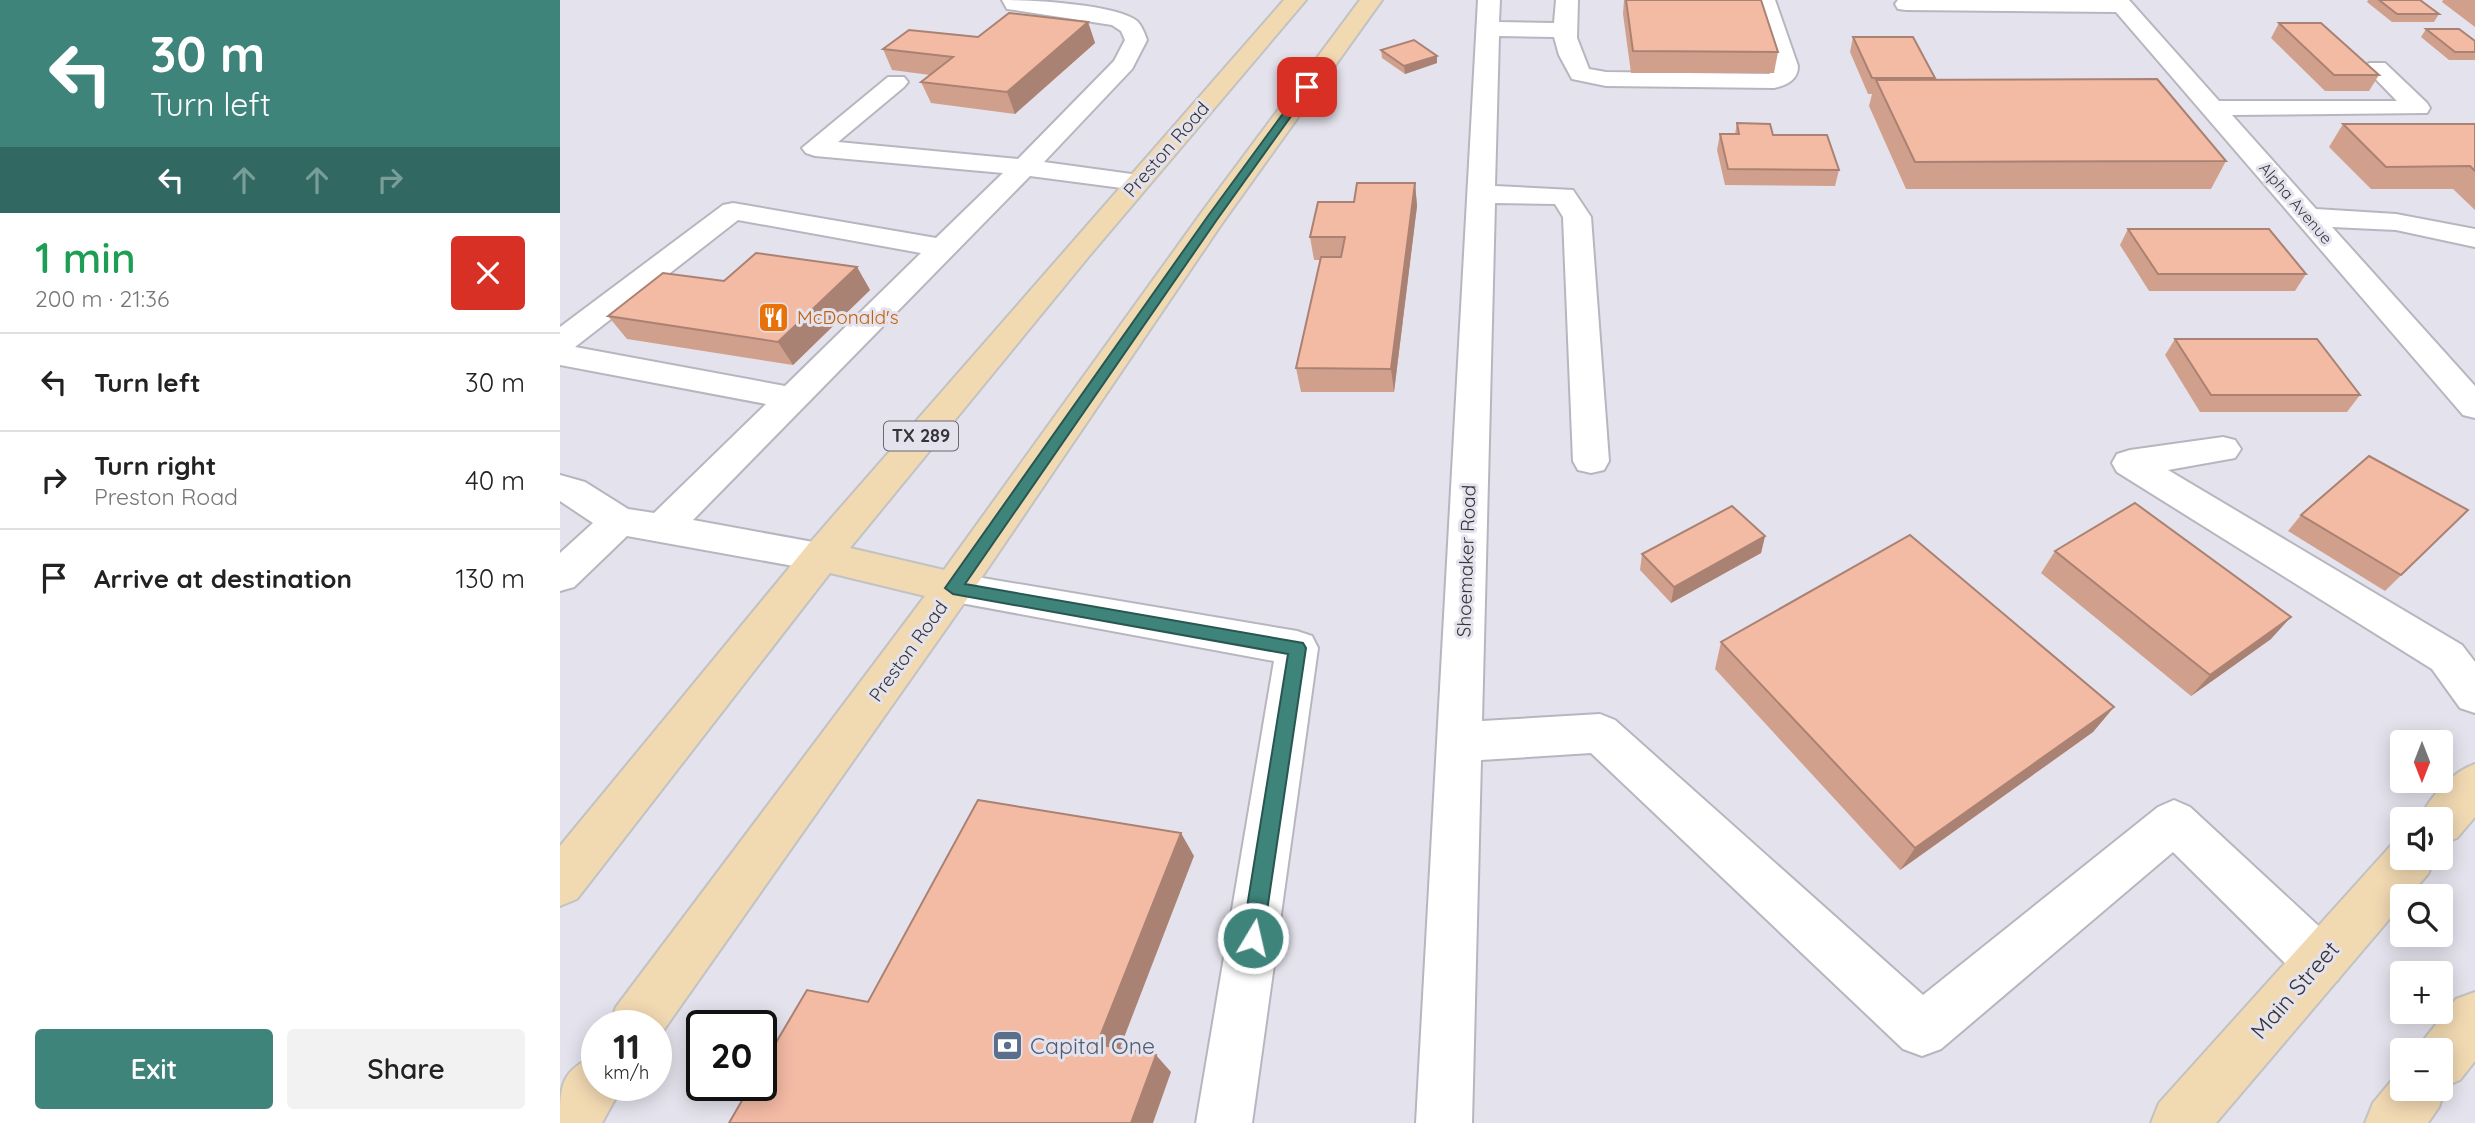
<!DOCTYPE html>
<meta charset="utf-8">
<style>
:root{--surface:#fff;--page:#f2f2f2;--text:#222;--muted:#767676;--line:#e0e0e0;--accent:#3e847b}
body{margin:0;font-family:Quicksand,sans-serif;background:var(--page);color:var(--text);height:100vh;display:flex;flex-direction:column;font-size:26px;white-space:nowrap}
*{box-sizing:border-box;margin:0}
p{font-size:23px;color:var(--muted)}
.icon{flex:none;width:38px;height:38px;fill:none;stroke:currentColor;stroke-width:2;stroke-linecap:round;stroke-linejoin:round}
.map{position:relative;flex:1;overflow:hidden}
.panel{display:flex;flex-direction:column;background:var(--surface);width:560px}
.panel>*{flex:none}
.guide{background:#3e847b;color:#fff;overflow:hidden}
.needle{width:46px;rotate:180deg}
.fabs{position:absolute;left:1830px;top:730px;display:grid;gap:14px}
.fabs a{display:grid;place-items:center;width:63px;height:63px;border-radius:7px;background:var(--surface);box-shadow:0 4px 18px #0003;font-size:35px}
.speed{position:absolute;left:21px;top:1010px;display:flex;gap:14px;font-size:35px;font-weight:700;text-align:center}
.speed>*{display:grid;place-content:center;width:91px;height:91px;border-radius:50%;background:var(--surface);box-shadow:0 4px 18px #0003;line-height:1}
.speed small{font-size:18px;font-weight:400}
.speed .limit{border:4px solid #111;border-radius:10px;background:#fff;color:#111}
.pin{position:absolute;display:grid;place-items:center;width:60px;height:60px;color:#fff;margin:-30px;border-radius:14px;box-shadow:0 4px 10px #0006}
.me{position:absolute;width:77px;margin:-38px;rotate:9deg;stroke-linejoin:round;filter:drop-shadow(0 0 5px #0008)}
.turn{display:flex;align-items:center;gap:24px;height:147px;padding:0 35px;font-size:32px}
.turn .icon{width:91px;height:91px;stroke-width:2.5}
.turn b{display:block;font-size:49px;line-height:60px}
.lanes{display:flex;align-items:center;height:66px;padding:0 35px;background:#0003;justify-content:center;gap:35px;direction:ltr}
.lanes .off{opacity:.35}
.round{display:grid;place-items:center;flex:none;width:74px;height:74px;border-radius:7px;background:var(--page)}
.summary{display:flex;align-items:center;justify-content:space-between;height:119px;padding:0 35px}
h1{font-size:42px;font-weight:600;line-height:52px;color:#1e9e55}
.button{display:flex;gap:14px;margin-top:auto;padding:14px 35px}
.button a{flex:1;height:80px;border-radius:7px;background:var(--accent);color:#fff;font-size:28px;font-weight:600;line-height:80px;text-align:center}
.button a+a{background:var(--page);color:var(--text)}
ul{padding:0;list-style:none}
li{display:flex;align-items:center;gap:21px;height:98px;padding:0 35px;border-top:2px solid var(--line)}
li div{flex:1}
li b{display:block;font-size:26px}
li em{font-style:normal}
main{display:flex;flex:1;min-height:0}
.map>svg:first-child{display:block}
</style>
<main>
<section class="panel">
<div class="guide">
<div class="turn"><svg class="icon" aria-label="left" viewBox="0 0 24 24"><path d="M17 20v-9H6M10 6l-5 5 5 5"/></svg><div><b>30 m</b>Turn left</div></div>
<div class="lanes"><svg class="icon" aria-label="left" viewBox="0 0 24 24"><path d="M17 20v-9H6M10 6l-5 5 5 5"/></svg><svg class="icon off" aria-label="ahead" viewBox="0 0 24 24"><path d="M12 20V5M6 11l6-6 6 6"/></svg><svg class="icon off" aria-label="ahead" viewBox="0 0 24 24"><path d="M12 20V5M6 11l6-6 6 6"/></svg><svg class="icon off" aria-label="right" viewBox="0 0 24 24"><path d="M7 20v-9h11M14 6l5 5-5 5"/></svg></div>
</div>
<div class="summary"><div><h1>1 min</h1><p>200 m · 21:36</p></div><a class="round" style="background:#d93025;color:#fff"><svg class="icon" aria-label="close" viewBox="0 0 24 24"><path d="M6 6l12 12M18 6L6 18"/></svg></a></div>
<ul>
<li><svg class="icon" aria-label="left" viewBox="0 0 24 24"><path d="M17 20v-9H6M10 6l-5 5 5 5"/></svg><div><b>Turn left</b></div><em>30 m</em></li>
<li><svg class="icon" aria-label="right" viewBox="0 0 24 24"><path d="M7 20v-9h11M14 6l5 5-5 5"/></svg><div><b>Turn right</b><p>Preston Road</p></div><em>40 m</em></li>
<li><svg class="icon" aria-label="arrive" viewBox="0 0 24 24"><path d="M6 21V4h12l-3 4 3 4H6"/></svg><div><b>Arrive at destination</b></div><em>130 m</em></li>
</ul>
<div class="button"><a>Exit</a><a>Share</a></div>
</section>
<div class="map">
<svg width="1915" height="1123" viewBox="0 0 1915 1123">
<rect width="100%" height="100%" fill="#e4e3ed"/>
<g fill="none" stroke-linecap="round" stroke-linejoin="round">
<defs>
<g id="minor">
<path d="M442 0C470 0 556 4 577 21 582 26 585 34 587 40L572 69 484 162 586 176 590 182 586 188 577 190 470 176 133 520 275 546 280 556 275 566 261 571 67 536 14 587 0 591V553L33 523 0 501V475L25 482 68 509 94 513 206 404 0 365V327L163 205 173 203 376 238 443 173 255 156 246 153 242 148 328 77H344L348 82 344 87 278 142 458 159 554 61 565 40 561 31 552 25 455 10 447 9ZM178 220 361 253 225 386 15 347Z"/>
<path d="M918 0H940L939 22 994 23 996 0H1018L1017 38 1029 69 1046 72 1209 74 1214 71V66L1193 0H1215L1238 66C1238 80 1227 85 1214 88L1046 86 1012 79 999 55 994 37 939 36 935 186 1013 190 1031 217 1049 461 1044 470 1031 473 1018 470 1013 461 1003 217 995 204 935 203 922 721 1040 714 1055 720 1363 995 1598 807 1614 800 1630 807 1778 944 1785 962 1778 980 1760 987 1742 980 1613 852 1381 1049 1362 1056 1343 1049 1031 753 921 760 912 1123H856Z"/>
<path d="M1338 0H1569L1659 101H1837L1805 68 1809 63H1825L1867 103 1870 108 1867 113 1672 115 1756 209 1836 214 1915 229V247L1836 230 1772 227 1915 386V418L1903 415 1556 12 1346 10 1338 9 1335 4Z"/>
<path d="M1663 437 1675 440 1681 449 1675 458 1608 470 1902 645 1915 662V713L1900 708 1872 669 1557 472 1552 463 1557 454 1570 450Z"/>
<path d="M393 573 737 631 752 636 758 648 692 1123H636L714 661 379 599 373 588 379 577Z"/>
</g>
<g id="major">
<path d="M724 0H746L530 255 290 548 384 570 642 212 800 0H822L663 222 407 599 96 1041V1026H49L56 1007 365 596 270 573 17 899 0 906V846L247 546Z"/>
<path d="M1915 764V817L1897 838 1881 844V819H1860C1870 796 1892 772 1915 764Z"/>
<path d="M1843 839V858H1875L1868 874 1849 896H1843V903L1656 1123H1591L1599 1103 1834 842Z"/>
<path d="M1915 992V1061L1900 1080 1886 1086 1879 1107 1868 1123H1805L1813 1103 1841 1069 1843 1068V1088H1881V1050H1859L1862 1042 1896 999Z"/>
<path d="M37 1055V1085H63L42 1123H0C0 1086 0 1070 37 1055Z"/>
</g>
</defs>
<use href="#minor" stroke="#b7b6bf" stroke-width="4"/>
<use href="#major" stroke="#c2c2c3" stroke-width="4"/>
<use href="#minor" fill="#fff" fill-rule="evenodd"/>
<use href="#major" fill="#f1d9b2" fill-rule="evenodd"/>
</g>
<g fill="#d1a08d">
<path d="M1064 0H1201L1218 52 1214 73H1071L1063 14Z"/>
<path d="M1808 0H1860L1879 14 1874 22H1832L1807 2Z"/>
<path d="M1883 0H1915V27L1882 2Z"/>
<path d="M528 22 535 43 455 114 371 103 361 82 370 75 332 70 323 49 418 37Z"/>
<path d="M1719 23 1819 75 1809 91H1765L1711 38Z"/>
<path d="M1866 29 1915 41V60H1889L1861 37Z"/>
<path d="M1293 37 1375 78V79L1666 161 1651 189H1346L1309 106 1312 94H1308L1290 52Z"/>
<path d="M821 50 877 63 845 74 822 58Z"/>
<path d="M1177 123 1213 135 1279 170 1275 186 1165 185 1157 150 1160 134H1175Z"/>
<path d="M1783 124H1915V210L1893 189H1811L1769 147Z"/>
<path d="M855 183 857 206 834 392H741L736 368 761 260H754L750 237 794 202Z"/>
<path d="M1568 229 1746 274 1735 291H1589L1560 245Z"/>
<path d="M297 267 310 290 233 365 67 339 48 316 164 281Z"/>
<path d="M1615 339 1800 395 1787 412H1640L1605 355Z"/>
<path d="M1908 510 1825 591 1728 531 1741 515Z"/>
<path d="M1205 536 1201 553 1111 603 1080 570 1082 554Z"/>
<path d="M1495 551 1711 639 1631 696 1481 573Z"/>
<path d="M1161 642 1554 707 1533 732 1340 870 1155 669Z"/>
</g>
<g fill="#aa8273">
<path d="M528 22 535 43 455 114 447 92Z"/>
<path d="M877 56V63L845 74 844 66Z"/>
<path d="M855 183 857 206 834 392 831 369Z"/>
<path d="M297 267 310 290 233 365 218 342Z"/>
<path d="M1205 536 1201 553 1111 603 1114 587Z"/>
<path d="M1731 617 1711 639 1631 696 1650 675Z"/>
<path d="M1554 707 1533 732 1340 870 1355 848Z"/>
<path d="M621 833 634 856 555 1061 537 1044Z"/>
<path d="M596 1055 611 1072 593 1123H571Z"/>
</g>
<g fill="#f3baa4" stroke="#aa8273" stroke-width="2">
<path d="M1066 0H1201L1218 52 1073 51Z"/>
<path d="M1819 0H1860L1879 14H1837Z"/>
<path d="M449 13 528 22 447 92 361 82 393 57 323 49 349 30 418 37Z"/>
<path d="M1719 23H1761L1819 75H1774Z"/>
<path d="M1866 29H1899L1915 41V52H1895Z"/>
<path d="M1293 37H1353L1375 78H1312Z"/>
<path d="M854 40 877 56 844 66 821 50Z"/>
<path d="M1597 79 1666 161 1355 162 1316 80Z"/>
<path d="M1177 123 1210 124 1213 135H1267L1279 170 1168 169 1160 134H1179Z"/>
<path d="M1783 124H1915V171L1910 166 1826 167Z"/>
<path d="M797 183H855L831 369 736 368 761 257H781L785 237H750L758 202H794Z"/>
<path d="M1568 229H1709L1746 274H1598Z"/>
<path d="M196 253 297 267 218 342 48 316 103 273 164 281Z"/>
<path d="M1615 339H1757L1800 395H1651Z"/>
<path d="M1809 456 1908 510 1841 575 1741 515Z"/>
<path d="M1575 503 1731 617 1650 675 1495 551Z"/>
<path d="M1172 506 1205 536 1114 587 1082 554Z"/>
<path d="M1350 535 1554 707 1355 848 1161 642Z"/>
<path d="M418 800 621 833 537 1044 596 1055 571 1123H169L191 1085H201V1068L247 990 308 1002Z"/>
</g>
<path fill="#3e847b" stroke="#285650" stroke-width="2" d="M744 85 752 87 656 221 405 584 743 643 746 648 703 938 700 946 693 949 685 946 682 938 728 654 393 594 385 588 648 216Z"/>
<defs>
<symbol id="restaurant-square" viewBox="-11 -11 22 22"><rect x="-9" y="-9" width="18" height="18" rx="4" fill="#e8710a" stroke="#e4e3ed"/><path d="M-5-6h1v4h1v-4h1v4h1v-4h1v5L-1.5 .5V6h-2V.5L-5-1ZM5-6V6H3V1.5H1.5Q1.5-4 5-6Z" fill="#fff"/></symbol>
<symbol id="bank-square" viewBox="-11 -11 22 22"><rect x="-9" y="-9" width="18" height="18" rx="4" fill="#5c6f8a" stroke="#e4e3ed"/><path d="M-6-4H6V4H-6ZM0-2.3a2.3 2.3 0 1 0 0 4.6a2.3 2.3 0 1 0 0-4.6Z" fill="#fff"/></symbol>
</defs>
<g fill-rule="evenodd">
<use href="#restaurant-square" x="196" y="300" width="35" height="35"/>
<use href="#bank-square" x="430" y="1028" width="35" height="35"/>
</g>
<g text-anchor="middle" stroke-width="6" stroke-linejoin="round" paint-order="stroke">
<g font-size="16" fill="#353438" stroke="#e4e3ed">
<text transform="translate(1736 203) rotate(49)" y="6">Alpha Avenue</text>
</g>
<rect fill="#e4e3ed" stroke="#6a686e" stroke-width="2" x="324" y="421.5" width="74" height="29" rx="5"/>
<g font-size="18" font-weight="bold" fill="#353438">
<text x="361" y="442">TX 289</text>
</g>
<g font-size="19" fill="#353438" stroke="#e4e3ed">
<text transform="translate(606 149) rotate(-49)" y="7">Preston Road</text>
<text transform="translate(906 561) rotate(-88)" y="7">Shoemaker Road</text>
<text transform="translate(348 651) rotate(-54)" y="7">Preston Road</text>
</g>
<g font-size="19" fill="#c56008" stroke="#e4e3ed" text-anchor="start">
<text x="237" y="324">McDonald's</text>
</g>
<g font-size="23" fill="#353438" stroke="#e4e3ed">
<text transform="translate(1735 990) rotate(-49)" y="8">Main Street</text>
</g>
<g font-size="23" fill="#4e5e75" stroke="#e4e3ed" text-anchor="start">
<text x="470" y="1054">Capital One</text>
</g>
</g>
</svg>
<div class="fabs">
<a><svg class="needle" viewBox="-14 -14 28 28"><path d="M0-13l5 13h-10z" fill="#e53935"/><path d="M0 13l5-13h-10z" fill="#767676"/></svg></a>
<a><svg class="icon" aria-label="sound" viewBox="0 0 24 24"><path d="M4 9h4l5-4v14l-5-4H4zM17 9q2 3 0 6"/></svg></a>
<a><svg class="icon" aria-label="search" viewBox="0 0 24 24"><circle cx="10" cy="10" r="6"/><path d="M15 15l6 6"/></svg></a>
<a>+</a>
<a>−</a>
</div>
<div class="speed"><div>11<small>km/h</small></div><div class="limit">20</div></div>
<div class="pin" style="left:747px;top:87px;background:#d93025"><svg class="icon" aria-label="arrive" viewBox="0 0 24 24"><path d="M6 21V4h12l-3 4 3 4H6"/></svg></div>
<svg class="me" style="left:693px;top:938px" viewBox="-20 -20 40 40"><circle r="17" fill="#3e847b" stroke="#fff" stroke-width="3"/><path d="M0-11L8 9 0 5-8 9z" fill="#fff"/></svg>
</div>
</main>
